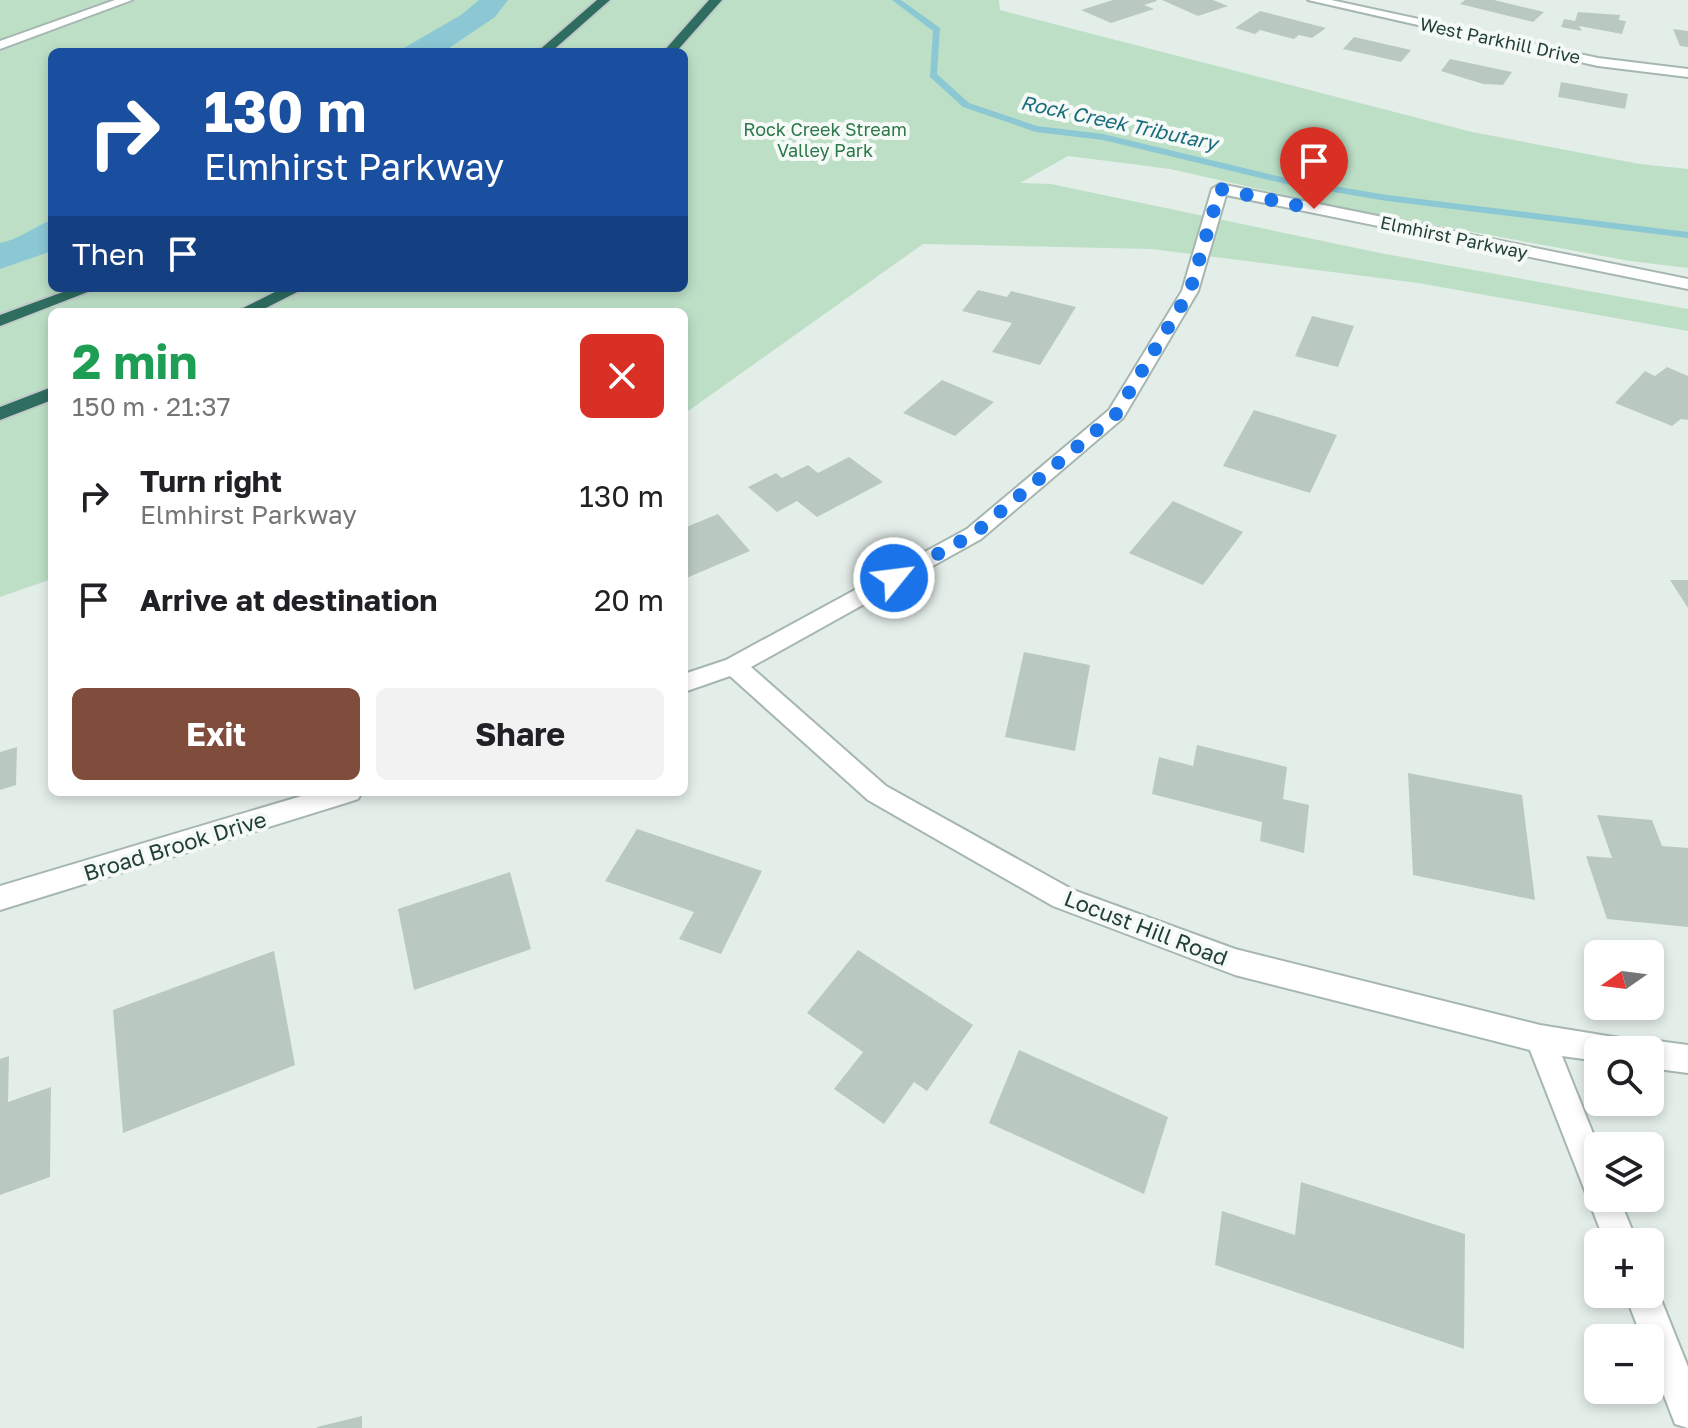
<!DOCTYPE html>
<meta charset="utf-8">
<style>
:root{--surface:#fff;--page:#f2f2f2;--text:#202124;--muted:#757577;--accent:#804d3d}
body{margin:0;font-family:"Golos Text",sans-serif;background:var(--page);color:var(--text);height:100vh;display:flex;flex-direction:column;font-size:30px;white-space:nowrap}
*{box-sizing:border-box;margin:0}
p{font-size:26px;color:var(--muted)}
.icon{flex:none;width:44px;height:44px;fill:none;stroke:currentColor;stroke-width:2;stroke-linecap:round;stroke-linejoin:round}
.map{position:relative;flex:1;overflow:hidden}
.sheet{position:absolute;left:48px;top:308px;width:640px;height:488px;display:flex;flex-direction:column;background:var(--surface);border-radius:12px;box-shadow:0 4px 12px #0003}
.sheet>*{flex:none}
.banner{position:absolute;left:48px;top:48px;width:640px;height:244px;border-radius:12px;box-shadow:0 4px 12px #0003;background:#1a4fa0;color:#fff;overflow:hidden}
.needle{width:52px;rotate:256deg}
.buttons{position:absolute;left:1584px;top:940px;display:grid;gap:16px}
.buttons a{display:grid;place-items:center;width:80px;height:80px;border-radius:12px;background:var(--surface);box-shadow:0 4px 12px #0003;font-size:40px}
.pin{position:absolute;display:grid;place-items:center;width:68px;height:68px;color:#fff;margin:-82px -34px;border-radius:50% 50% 50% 0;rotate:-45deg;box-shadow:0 0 8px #0007}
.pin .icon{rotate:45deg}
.me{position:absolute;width:88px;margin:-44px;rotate:61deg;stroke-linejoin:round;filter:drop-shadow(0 0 6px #0008)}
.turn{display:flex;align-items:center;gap:28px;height:168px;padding:0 24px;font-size:36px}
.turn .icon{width:104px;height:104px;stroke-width:2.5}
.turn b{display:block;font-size:56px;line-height:68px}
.then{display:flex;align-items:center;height:76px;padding:0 24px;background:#0003;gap:16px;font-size:30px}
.round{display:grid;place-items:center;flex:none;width:84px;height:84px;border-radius:12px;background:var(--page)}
.head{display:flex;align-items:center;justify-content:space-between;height:136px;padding:0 24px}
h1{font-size:48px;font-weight:700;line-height:60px;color:#1e9e55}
.action{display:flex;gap:16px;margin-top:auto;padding:16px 24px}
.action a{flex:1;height:92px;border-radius:12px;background:var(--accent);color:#fff;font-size:32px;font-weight:700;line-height:92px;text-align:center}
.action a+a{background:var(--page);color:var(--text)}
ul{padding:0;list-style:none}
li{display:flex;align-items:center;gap:24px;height:104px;padding:0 24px}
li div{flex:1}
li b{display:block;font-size:30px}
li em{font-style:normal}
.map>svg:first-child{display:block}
</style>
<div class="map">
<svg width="1688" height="1428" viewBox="0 0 1688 1428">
<rect width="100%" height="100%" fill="#e4eee9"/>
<path fill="#bcdfc6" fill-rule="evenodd" d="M0 0H999L1000 10 1472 132 1640 164 1688 169V268L1630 261 1338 207 1170 169 1068 156 1020 183 1051 184 1380 253 1688 309V331L1418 283 1152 249 923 244 684 414V312H52V579L0 597ZM52 52H684V288H52Z"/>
<g fill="#8bc8d4">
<path d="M479 0H508L495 17 443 52H397L461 15Z"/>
<path d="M52 220V251L0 269V243C20 239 33 227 52 220Z"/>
</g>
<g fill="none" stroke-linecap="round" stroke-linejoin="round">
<path fill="#8bc8d4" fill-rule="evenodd" d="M892 0H901L940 28 937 74 969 103 1037 126 1103 134 1286 178 1387 195 1688 232V238L1387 201 1286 184 1103 140 1036 132 963 107 930 77 933 31Z"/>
</g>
<g fill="#b9c9c2">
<path d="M1113 0H1156L1157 1 1144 5 1154 9 1111 23 1081 10Z"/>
<path d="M1162 0H1213L1228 6 1198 16Z"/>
<path d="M1465 0H1494L1544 12 1533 22 1460 4Z"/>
<path d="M1260 11 1326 28 1312 38 1299 35 1294 39 1260 30 1255 34 1235 28Z"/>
<path d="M1578 12 1620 15 1619 20 1626 21 1622 34 1579 26 1582 31 1561 27 1564 19 1575 21Z"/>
<path d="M1673 29 1688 31V47L1680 46Z"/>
<path d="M1354 37 1411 50 1401 62 1343 49Z"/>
<path d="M1450 59 1512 72 1503 85 1483 84 1441 71Z"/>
<path d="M1561 82 1628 94 1625 109 1558 97Z"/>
<path d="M978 290 1007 297 1011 291 1076 307 1040 365 992 352 1012 323 962 311Z"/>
<path d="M1312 316 1354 326 1338 367 1295 356Z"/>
<path d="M1667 367 1688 376V420L1681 419 1672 426 1615 403 1645 371 1655 376Z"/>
<path d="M942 380 994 402 955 436 903 413Z"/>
<path d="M1254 410 1337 435 1310 493 1223 466Z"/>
<path d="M849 457 883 482 817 517 797 501 777 512 748 487 776 473 782 478 808 465 818 473Z"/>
<path d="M1173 501 1243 532 1203 585 1129 553Z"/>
<path d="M718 514 750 551 684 579V528Z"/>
<path d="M1670 580H1688V608Z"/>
<path d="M1024 652 1090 665 1075 751 1005 737Z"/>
<path d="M1197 745 1287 767 1283 799 1309 805 1304 853 1260 841 1262 822 1152 794 1159 757 1193 766Z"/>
<path d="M17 747 16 785 0 790V752Z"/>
<path d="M1408 773 1522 795 1535 900 1413 875Z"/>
<path d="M1597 815 1652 820 1662 846 1688 848V927L1607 919 1586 856 1612 858Z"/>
<path d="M637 829 762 871 721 954 679 939 694 912 605 881Z"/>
<path d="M510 872 531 949 414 990 398 909Z"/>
<path d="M858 950 973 1025 927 1091 914 1082 884 1124 834 1089 863 1052 807 1013Z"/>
<path d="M274 951 295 1065 123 1133 113 1010Z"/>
<path d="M1019 1050 1168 1117 1144 1194 989 1123Z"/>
<path d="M9 1056 8 1102 51 1087 50 1177 0 1195V1059Z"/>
<path d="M1301 1182 1465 1234 1464 1349 1215 1265 1222 1211 1295 1235Z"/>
<path d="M362 1416V1428H317V1427Z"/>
</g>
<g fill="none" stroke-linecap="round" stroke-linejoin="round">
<defs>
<g id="minor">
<path d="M1308 0H1331L1598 58 1688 69V77L1598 66Z"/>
<path d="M1220 184 1688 279V289L1226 195 1198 291 1123 418 981 539 751 667 886 786 1073 890 1235 949 1540 1025 1632 1040 1637 1050H1598V1061L1562 1056 1598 1146V1198H1619L1637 1242H1605L1530 1050 1235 975 1053 906 868 800 730 676 684 692V674L726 660 967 529 1109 410 1182 291 1212 189Z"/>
<path d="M315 792H362L358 799 349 802 0 910V886Z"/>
<path d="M1650 1040 1688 1045V1073L1650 1068V1050H1637L1639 1044Z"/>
<path d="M1650 1280 1654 1282 1688 1367V1428L1675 1424 1650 1359V1338H1642L1625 1294H1650Z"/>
</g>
<path id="tertiary" d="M115 0H132L0 49V41Z"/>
<g id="motorway">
<path d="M597 0H610L551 52H537Z"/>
<path d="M709 0H722L676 52H663Z"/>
<path d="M74 288H98L0 326V315Z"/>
<path d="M283 288H305L258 312H235Z"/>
<path d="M52 387V400L0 420V407Z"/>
</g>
</defs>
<use href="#minor" stroke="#a6b6b0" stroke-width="4"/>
<use href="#tertiary" stroke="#a6b6b0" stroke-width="4"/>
<use href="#motorway" stroke="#c1cac7" stroke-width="4"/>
<use href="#minor" fill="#fff" fill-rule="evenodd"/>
<use href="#tertiary" fill="#fff" fill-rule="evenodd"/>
<use href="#motorway" fill="#2e6d60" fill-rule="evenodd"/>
</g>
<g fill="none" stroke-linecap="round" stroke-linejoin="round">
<path stroke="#1a73e8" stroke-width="14" stroke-dasharray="0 25.2" d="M894 578 974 534 1116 414 1190 291 1220 189 1314 209"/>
</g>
<g text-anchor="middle" stroke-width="8" stroke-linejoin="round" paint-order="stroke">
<g font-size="18" fill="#234038" stroke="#f5faf7">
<text transform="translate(1500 41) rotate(12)" y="6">West Parkhill Drive</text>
<text transform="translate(1454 238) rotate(12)" y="6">Elmhirst Parkway</text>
</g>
<g font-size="18" fill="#2c784a" stroke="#f5faf7">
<text x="825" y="136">Rock Creek Stream<tspan x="825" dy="21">Valley Park</tspan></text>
</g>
<g font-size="20" font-style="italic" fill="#1b6d7e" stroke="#f5faf7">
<text transform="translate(1119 123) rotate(12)" y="7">Rock Creek Tributary</text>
</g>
<g font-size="22" fill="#234038" stroke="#f5faf7">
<text transform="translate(175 846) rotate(-17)" y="8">Broad Brook Drive</text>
<text transform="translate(1146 928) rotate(21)" y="8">Locust Hill Road</text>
</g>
</g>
</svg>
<div class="buttons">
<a><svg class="needle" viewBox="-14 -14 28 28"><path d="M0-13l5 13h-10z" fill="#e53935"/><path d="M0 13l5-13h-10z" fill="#757577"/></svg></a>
<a><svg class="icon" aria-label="search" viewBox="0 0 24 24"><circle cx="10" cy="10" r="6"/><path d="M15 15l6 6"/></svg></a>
<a><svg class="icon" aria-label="layers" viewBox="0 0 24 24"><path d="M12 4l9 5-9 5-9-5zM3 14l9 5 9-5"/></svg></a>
<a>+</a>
<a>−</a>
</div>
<div class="pin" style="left:1314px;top:209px;background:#d93025"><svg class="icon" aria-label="arrive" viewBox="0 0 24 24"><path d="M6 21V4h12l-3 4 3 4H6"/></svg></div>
<svg class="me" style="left:894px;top:578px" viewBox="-20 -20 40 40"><circle r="17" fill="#1a73e8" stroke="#fff" stroke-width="3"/><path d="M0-11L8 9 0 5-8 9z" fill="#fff"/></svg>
<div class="banner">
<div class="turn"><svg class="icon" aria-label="right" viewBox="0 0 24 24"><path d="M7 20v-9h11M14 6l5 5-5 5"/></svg><div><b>130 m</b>Elmhirst Parkway</div></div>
<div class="then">Then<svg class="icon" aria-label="arrive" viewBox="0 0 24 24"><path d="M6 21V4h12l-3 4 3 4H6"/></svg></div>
</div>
<section class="sheet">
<div class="head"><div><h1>2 min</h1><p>150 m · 21:37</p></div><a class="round" style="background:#d93025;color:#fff"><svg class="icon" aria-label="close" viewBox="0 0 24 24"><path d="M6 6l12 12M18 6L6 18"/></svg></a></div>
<ul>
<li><svg class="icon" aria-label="right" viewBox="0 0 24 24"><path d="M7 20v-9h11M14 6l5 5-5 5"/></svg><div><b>Turn right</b><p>Elmhirst Parkway</p></div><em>130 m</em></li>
<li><svg class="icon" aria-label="arrive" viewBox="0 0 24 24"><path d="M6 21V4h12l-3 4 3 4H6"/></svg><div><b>Arrive at destination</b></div><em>20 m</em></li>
</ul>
<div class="action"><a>Exit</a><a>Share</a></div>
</section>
</div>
